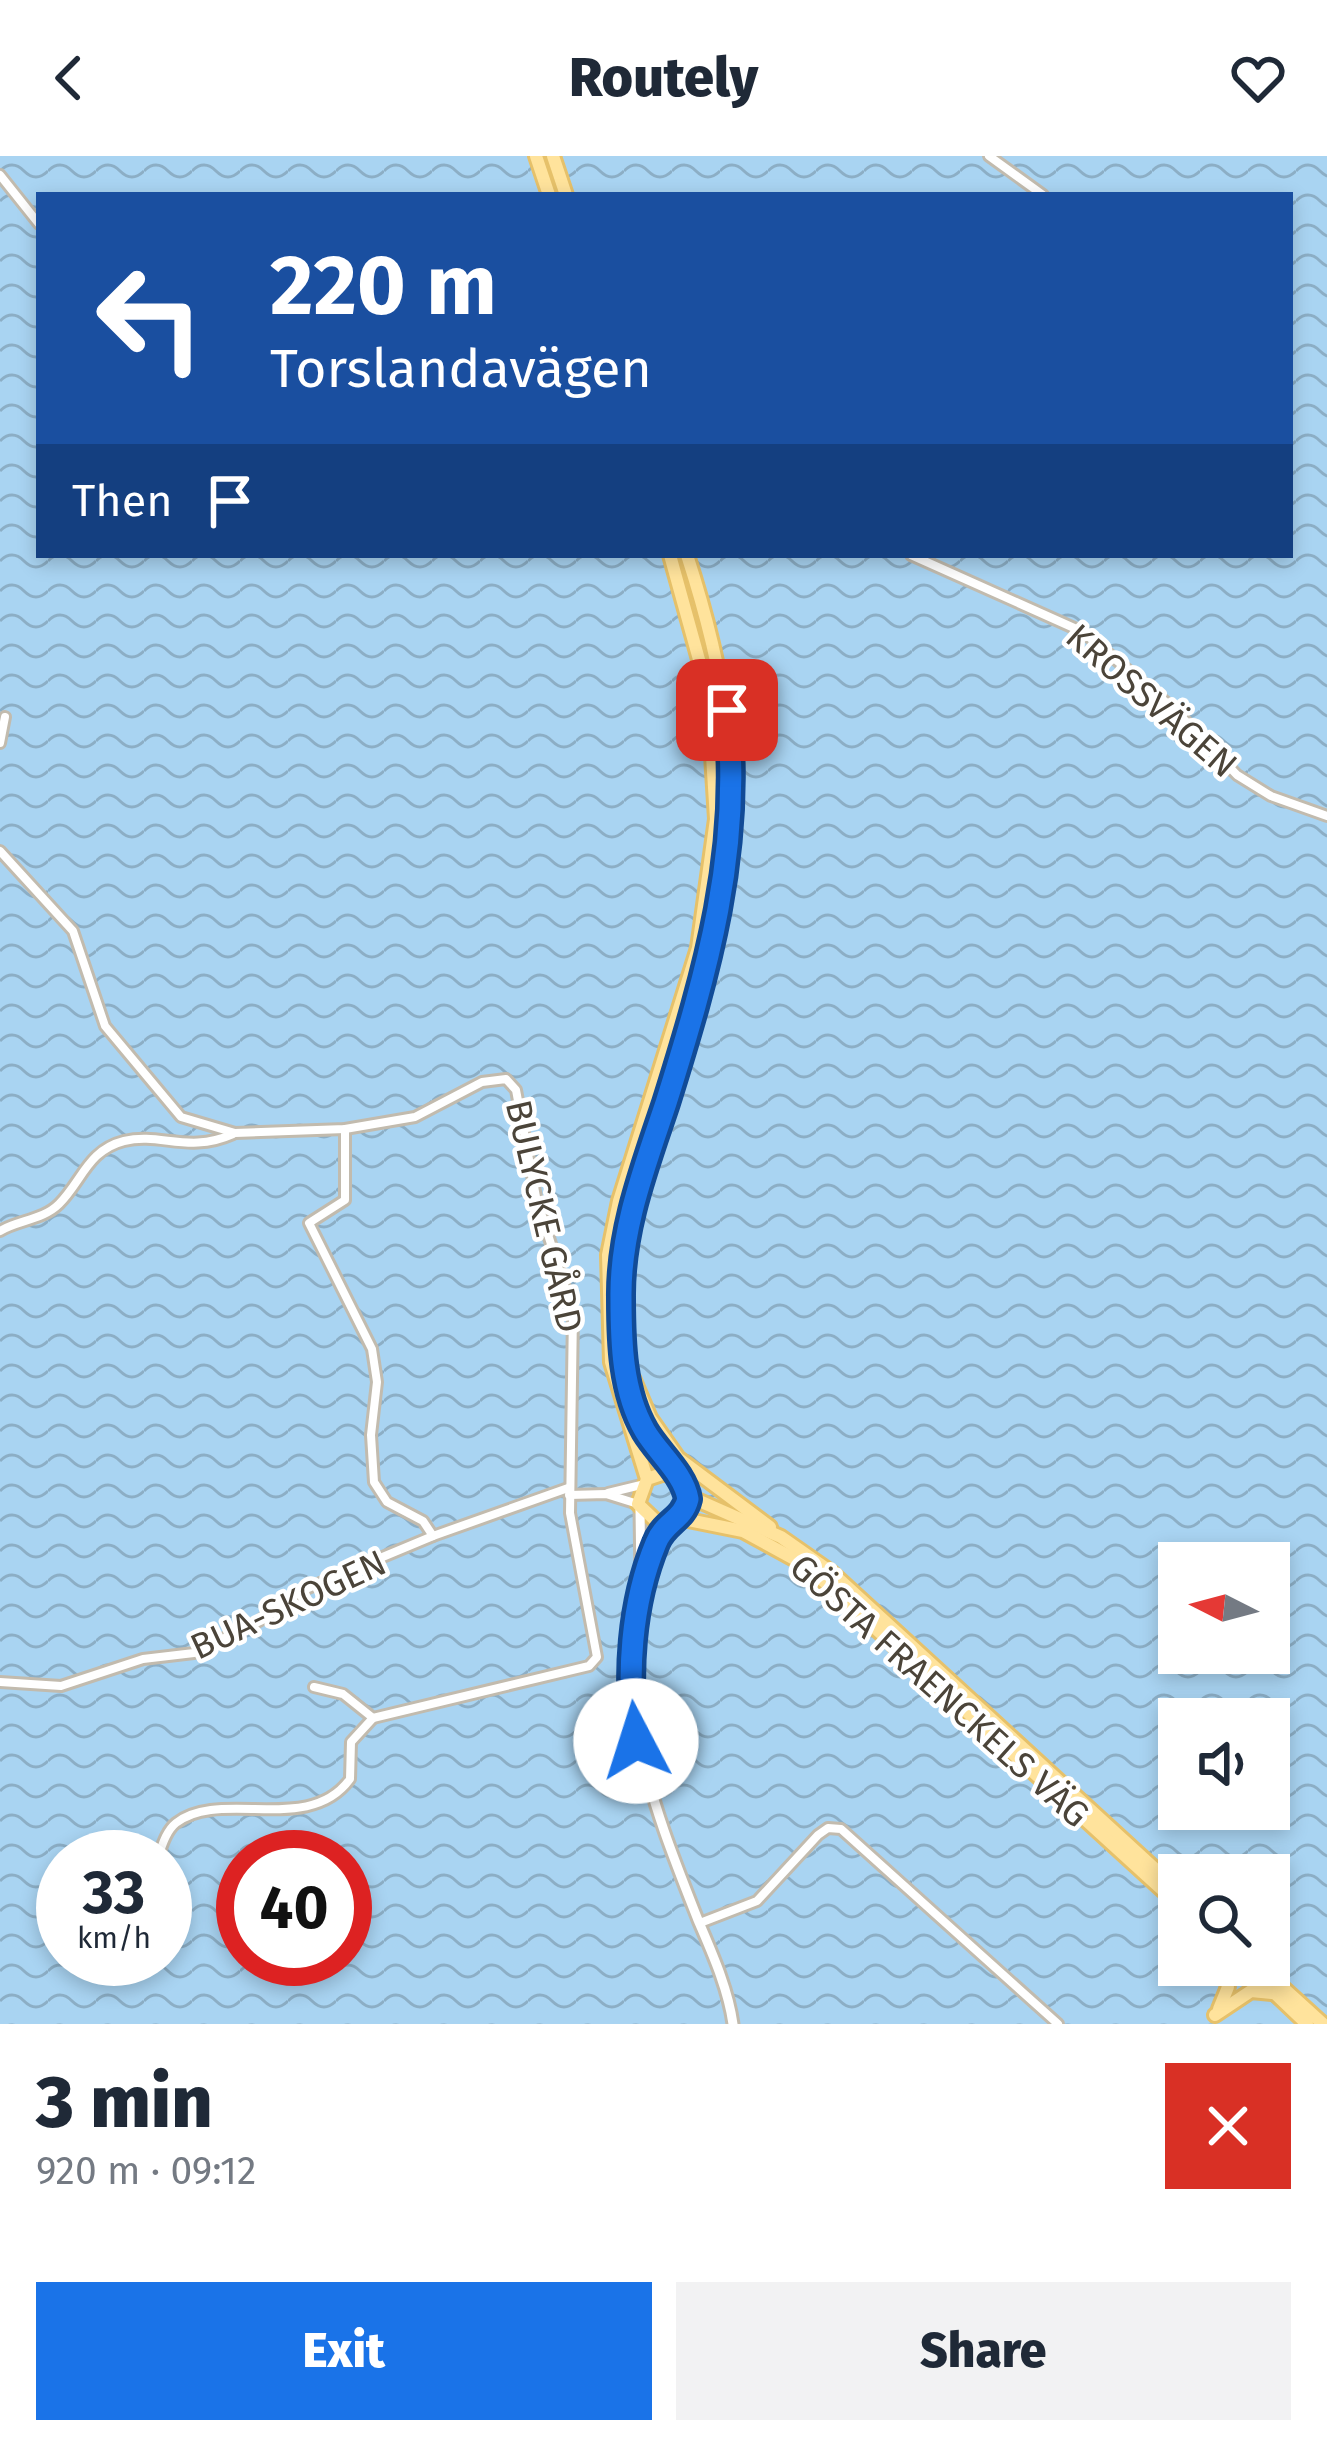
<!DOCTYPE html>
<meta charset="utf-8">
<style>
:root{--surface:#fff;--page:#f2f2f3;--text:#1f2937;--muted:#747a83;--accent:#1a73e8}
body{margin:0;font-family:"Fira Sans",sans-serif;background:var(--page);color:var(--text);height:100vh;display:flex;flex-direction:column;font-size:45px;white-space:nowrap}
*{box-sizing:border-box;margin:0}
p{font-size:39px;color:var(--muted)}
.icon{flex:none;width:66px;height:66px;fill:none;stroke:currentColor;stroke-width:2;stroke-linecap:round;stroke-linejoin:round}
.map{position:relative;height:1868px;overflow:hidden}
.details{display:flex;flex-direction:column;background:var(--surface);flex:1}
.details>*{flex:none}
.banner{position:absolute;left:36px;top:36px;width:1257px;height:366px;border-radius:0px;box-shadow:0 6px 18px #0003;background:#1a4fa0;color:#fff;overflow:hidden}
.needle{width:78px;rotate:276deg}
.buttons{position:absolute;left:1158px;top:1386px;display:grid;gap:24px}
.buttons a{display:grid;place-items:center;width:132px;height:132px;border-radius:0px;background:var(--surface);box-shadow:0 6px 18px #0003;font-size:60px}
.speed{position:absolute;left:36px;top:1674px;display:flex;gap:24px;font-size:60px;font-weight:700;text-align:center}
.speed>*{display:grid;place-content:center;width:156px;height:156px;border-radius:50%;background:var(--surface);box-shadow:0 6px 18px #0003;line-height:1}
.speed small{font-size:30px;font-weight:400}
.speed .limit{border:18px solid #d22;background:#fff;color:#111}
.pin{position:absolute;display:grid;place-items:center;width:102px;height:102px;color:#fff;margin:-51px;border-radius:24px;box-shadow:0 6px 18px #0006}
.me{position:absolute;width:132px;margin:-66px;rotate:355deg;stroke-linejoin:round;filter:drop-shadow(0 0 9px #0008)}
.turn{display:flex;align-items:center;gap:42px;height:252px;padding:0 36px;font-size:54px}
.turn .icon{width:156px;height:156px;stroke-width:2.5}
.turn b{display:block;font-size:84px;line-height:102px}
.then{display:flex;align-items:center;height:114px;padding:0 36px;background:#0003;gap:24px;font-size:45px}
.round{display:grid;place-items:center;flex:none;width:126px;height:126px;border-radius:0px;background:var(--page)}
.head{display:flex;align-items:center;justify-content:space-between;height:204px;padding:0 36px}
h1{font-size:72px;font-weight:800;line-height:90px}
.cta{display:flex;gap:24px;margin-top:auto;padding:24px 36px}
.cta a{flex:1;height:138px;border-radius:0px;background:var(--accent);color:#fff;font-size:48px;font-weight:800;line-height:138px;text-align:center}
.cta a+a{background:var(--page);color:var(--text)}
header{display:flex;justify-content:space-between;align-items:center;height:156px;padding:0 36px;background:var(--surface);font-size:54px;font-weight:800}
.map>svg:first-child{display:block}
</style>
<header><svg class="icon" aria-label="back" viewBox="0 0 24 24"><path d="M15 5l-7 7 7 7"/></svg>Routely<svg class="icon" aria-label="heart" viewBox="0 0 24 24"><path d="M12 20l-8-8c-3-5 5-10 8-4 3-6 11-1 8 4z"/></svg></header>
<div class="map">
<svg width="1327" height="1868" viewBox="0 0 1327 1868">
<defs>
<pattern id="water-waves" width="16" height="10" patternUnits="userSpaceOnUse" patternTransform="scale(3)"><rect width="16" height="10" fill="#a9d4f2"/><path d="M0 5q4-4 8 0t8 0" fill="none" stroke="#8caec5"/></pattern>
</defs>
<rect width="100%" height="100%" fill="#f6f3ec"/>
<path fill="url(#water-waves)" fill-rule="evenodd" d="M0 0H1327V1868H0ZM39 39H1290V399H39ZM1179 1407H1269V1497H1179ZM1179 1563H1269V1653H1179ZM63 1701H165V1803H63ZM243 1701H345V1803H243ZM1179 1719H1269V1809H1179Z"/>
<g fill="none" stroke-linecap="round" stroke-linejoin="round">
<defs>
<g id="minor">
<path d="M989 0 1043 39"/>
<path d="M0 19 39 68"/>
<path d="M911 399 1083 476 1174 553 1237 619 1271 640 1327 660"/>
<path d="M0 587 5 561"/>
<path d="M0 695 73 775 105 870 181 961 235 977 345 973 415 961 482 926 506 923 516 934 536 1041 573 1157 570 1357 597 1501 589 1510 373 1562 343 1538 314 1531"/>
<path d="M345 973V1044L309 1067 372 1193 377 1226 371 1279 374 1326 387 1346 423 1365 433 1380"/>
<path d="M0 1075C18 1064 43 1064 59 1048 82 1025 88 994 124 985 161 976 188 998 233 978"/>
<path d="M608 1337 641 1329"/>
<path d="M569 1339 606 1338 638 1348"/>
<path d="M0 1526 61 1530 143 1503 194 1497 259 1465 301 1435 433 1380 568 1332"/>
<path d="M158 1701C162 1690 166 1675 176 1667 220 1632 309 1680 350 1623L351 1586 373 1562"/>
<path d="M700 1767 757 1745 818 1679 828 1672 841 1673 1058 1868"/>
</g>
<g id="tertiary">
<path d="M640 1354 641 1422"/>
<path d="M667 1367C655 1387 652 1406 645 1427 611 1548 654 1652 698 1764 712 1797 728 1832 733 1868"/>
</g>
<g id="primary">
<path d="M536 0 549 39"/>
<path d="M553 0 566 39"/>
<path d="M633 1222 650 1262 678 1302 770 1371"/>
<path d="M677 1321C663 1297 644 1278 634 1251 577 1099 698 892 724 739 745 622 723 510 687 399"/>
<path d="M647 1323 665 1317 682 1326 688 1343 681 1360 658 1367 638 1348 647 1323 611 1206 608 1099 619 1045 698 792 716 663 708 536 670 399"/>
<path d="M688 1340 781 1381 831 1416 1179 1735"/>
<path d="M678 1362 743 1375 807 1410 1179 1749"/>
<path d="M1245 1809 1307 1868"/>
<path d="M1258 1809 1323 1868"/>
<path d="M1219 1853 1228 1831 1221 1809"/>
<path d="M1215 1859 1251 1835 1272 1837"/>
</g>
</defs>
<use href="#minor" stroke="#c2bbae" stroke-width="14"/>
<use href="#tertiary" stroke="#c2bbae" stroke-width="15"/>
<use href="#primary" stroke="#e6c16a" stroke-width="18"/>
<use href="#minor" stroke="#fff" stroke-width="8"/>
<use href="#tertiary" stroke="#fff" stroke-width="9"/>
<use href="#primary" stroke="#ffe39c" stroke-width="12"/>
</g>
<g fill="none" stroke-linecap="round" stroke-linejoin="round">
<defs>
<path id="route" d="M636 1585C626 1521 631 1447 656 1387 664 1366 683 1364 688 1343 684 1318 658 1297 645 1275 622 1235 621 1186 621 1142 620 1074 645 1010 666 947 707 816 743 693 727 554"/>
</defs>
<use href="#route" stroke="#114b97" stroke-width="30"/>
<use href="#route" stroke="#1a73e8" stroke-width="21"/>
</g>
<g text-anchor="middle" stroke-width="9" stroke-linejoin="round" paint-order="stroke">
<g font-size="36" fill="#4b4439" stroke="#fff">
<text transform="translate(1152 544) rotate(41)" y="13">KROSSVÄGEN</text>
<text transform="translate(545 1060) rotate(77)" y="13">BULYCKE GÅRD</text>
<text transform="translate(288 1448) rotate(-25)" y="13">BUA-SKOGEN</text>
<text transform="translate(940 1534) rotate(42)" y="13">GÖSTA FRAENCKELS VÄG</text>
</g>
</g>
</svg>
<div class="buttons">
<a><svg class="needle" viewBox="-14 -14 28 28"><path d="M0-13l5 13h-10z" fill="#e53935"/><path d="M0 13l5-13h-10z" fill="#747a83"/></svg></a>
<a><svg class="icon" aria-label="sound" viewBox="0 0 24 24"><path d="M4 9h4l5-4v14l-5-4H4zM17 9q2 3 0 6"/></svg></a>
<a><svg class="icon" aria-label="search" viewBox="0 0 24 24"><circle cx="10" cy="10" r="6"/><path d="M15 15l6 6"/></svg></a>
</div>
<div class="speed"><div>33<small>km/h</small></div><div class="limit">40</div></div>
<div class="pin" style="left:727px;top:554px;background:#d93025"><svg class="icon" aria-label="arrive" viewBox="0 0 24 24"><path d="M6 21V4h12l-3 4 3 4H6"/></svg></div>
<svg class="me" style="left:636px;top:1585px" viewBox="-20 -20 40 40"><circle r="19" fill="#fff"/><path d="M0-13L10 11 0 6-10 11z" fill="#1a73e8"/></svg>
<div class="banner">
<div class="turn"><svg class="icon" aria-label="left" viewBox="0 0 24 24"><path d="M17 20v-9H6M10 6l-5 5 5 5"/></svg><div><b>220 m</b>Torslandavägen</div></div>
<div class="then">Then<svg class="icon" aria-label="arrive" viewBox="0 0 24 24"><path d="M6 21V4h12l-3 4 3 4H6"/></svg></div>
</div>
</div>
<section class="details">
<div class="head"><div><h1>3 min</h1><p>920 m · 09:12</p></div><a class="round" style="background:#d93025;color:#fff"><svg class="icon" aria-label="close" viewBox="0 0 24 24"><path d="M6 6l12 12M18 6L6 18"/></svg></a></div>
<div class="cta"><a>Exit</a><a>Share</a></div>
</section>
